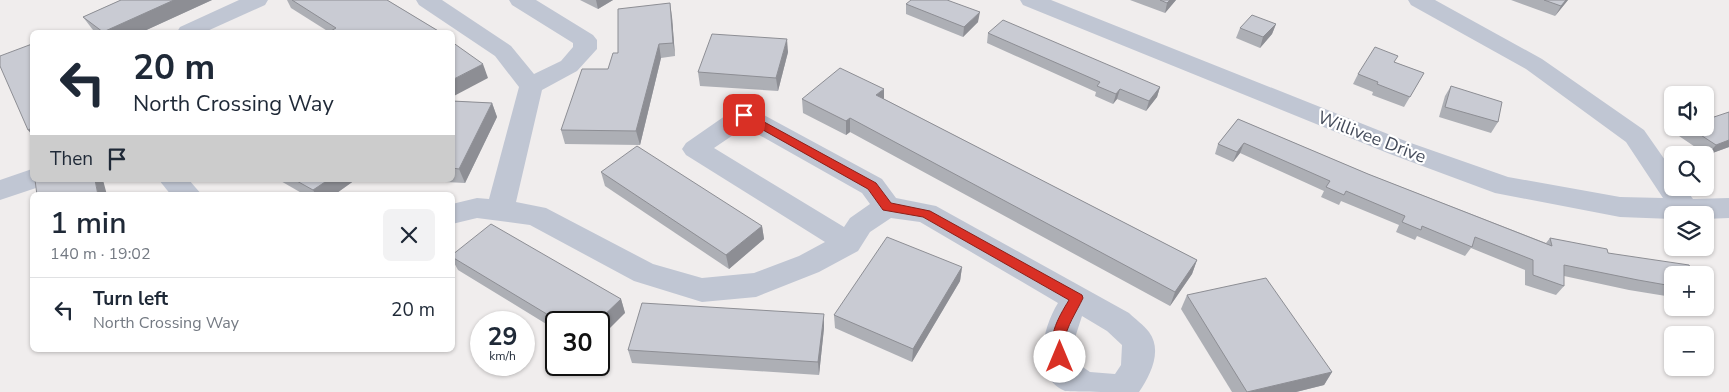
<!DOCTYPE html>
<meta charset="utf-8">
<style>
:root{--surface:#fff;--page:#f2f2f3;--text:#1f2937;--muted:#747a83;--line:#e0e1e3}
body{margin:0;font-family:"Nunito Sans",sans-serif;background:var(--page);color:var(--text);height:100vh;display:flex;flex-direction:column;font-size:19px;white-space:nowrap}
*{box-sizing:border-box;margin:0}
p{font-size:16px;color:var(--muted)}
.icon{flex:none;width:28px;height:28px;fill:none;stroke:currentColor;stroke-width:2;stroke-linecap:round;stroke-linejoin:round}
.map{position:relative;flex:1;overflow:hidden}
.drawer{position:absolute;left:30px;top:192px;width:425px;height:160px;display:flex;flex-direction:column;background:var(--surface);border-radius:8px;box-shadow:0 1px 4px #0004}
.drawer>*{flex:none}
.guide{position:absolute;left:30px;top:30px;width:425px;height:152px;border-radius:8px;box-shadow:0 1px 4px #0004;background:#fff;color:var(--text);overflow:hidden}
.buttons{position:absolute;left:1664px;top:86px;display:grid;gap:10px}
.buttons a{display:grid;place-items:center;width:50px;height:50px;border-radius:8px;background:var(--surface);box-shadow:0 1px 4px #0004;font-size:25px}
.speed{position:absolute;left:470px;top:311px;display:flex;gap:10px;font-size:25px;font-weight:700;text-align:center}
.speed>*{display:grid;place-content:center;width:65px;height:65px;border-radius:50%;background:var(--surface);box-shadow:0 1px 4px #0004;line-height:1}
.speed small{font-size:12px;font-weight:400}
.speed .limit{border:2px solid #111;border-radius:8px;background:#fff;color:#111}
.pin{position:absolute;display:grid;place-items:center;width:42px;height:42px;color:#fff;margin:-21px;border-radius:10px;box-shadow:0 2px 8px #0006}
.me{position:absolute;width:55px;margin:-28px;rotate:0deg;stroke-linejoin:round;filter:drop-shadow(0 0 4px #0008)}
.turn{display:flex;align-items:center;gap:18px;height:105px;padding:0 20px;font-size:22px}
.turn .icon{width:65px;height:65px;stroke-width:2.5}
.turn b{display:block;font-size:35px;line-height:42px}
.then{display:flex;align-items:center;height:48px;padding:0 20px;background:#0003;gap:10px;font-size:19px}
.round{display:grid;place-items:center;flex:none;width:52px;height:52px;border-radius:8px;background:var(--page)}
.head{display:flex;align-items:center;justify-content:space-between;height:85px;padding:0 20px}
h1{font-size:30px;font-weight:600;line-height:38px}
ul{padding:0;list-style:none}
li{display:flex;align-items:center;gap:15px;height:65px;padding:0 20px;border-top:1px solid var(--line)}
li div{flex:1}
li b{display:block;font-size:19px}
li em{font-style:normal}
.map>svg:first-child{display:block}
</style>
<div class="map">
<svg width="1729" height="392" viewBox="0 0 1729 392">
<rect width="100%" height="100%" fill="#f0eded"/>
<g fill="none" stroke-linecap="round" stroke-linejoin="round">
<g fill="#c0c6d3" fill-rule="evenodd">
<path d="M239 0H268L265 5 205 32H177L180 27Z"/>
<path d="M416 0H442L511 46 534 74 561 61 573 47V43L512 5 509 0H536L593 35 597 40V49L577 71 542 90 516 202 546 208 653 264 702 278 754 273 799 256 825 242 686 155 682 149 686 143 735 109 744 107 753 109 882 179 896 198 936 206 1129 313C1135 319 1144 325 1149 332 1163 351 1150 376 1139 392 1125 392 1075 392 1065 391 1030 376 1043 327 1058 303L920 222 891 218 870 232 858 251 819 272 756 297 702 302 634 281 530 225 477 218 452 224V204L477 198 489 199 519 87 495 56 419 5ZM745 127 862 193 870 204 850 218 844 227 714 148ZM1082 316 1107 331 1122 345 1121 365 1115 374 1090 372 1077 363 1073 344Z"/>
<path d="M1020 0H1051L1408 142 1508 177 1620 197 1663 198 1626 142 1526 69 1411 5 1408 0H1435L1542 59 1644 130 1672 170V188H1685L1693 199 1729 198V218L1705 219V215H1672V219L1620 217 1495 193 1390 154 1023 5Z"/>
<path d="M32 169V180H45L42 186 0 200V180Z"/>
<path d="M159 180H189L202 195H171Z"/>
</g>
</g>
<g fill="#adafb5">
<path d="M121 0H212L142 32H96L93 30 83 17Z"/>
<path d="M287 0H387L440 32H329L291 8Z"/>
<path d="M580 0H613L598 9Z"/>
<path d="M1130 0H1176L1165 13Z"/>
<path d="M1511 0H1568L1555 16Z"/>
<path d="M906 4 978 22 963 37 906 14Z"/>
<path d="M672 17 675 56 661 58 640 145 565 144 561 130 608 69 618 53Z"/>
<path d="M1276 24 1272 34 1260 48 1236 38 1240 28Z"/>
<path d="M988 33 1160 87 1157 97 1146 111 1117 99 1113 104 1095 96 1096 92 987 43Z"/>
<path d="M788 52 778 91 700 86 698 72Z"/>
<path d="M1394 62 1424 73 1404 107 1372 95 1373 92 1353 84 1358 74Z"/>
<path d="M1451 86 1498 122 1491 133 1439 117 1445 96Z"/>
<path d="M802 99H884L1197 260 1192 274 1170 306 850 132 846 135 803 113Z"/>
<path d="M452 101 492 103 497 117 465 183 404 180H452Z"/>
<path d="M1729 112V147L1707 155 1679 136 1686 128H1705Z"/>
<path d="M1238 119 1368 174 1546 243 1550 238 1608 253 1672 275V297L1629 290 1564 276V286L1556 295 1525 285V270L1471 248 1465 256 1417 236 1415 240 1396 232 1399 225 1341 201 1339 205 1321 197 1324 191 1240 153 1233 162 1215 154 1218 144Z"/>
<path d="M601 172 762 226 764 239 729 269 605 186Z"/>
<path d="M279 180H355L334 195H305Z"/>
<path d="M452 255 621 299 625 313 599 322H556V330L458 270 452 259Z"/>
<path d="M962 267 960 281 912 362 835 328 834 315Z"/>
<path d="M1187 295 1332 372 1324 385 1296 392H1232L1181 309Z"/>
<path d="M824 328 819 375 632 363 628 350Z"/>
</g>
<g fill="#8d8e94">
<path d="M174 0H212L142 32H103Z"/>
<path d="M596 0H613L598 9Z"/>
<path d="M1170 0H1176L1165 13 1167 3Z"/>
<path d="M1566 0H1568L1555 16 1561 6Z"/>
<path d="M670 3 672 17 675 56 673 43Z"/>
<path d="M980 12 978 22 963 37 964 27Z"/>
<path d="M1276 24 1272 34 1260 48 1263 37Z"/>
<path d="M787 39 788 52 778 91 776 78Z"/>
<path d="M659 44 661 58 640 145 636 131Z"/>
<path d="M483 64 488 78 452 97V80Z"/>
<path d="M1160 87 1157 97 1146 111 1149 101Z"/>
<path d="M884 89V103L876 95Z"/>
<path d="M1120 89 1117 99 1113 104 1116 94Z"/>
<path d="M492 103 497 117 465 183 459 169Z"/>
<path d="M850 118V132L846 135V121Z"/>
<path d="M32 128V135L28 130Z"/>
<path d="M1729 140V147L1707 155 1716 145Z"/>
<path d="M1244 143 1240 153 1233 162 1237 152Z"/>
<path d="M95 180H103L107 195H98Z"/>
<path d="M328 180H355L334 195H316L313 190Z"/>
<path d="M762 226 764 239 729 269 726 255Z"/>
<path d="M1197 260 1192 274 1170 306 1175 292Z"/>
<path d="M962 267 960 281 912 362 913 349Z"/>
<path d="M621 299 625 313 599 339V322H597Z"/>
<path d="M824 314V328L819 375 818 362Z"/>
<path d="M1332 372 1324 385 1296 392H1248Z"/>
</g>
<g fill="#c9cbd3" stroke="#8d8e94">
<path d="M121 0H174L103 32 83 17Z"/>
<path d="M292 0H387L440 32H329L336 28Z"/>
<path d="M911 0H947L980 12 964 27 906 4Z"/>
<path d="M1160 0H1170L1167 3Z"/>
<path d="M1544 0H1566L1561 6Z"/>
<path d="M670 3 673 43 659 44 636 131 561 130 582 69H608L613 53H618V9Z"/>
<path d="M1252 15 1276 24 1263 37 1240 28Z"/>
<path d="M1003 20 1160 87 1149 101 1120 89 1116 94 1097 86 1100 82 988 33Z"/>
<path d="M712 34 787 39 776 78 698 72Z"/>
<path d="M452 42 483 64 452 80Z"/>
<path d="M32 44V128L28 130 0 66V56Z"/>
<path d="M1375 47 1398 56 1394 62 1424 73 1410 97 1377 84 1378 82 1358 74Z"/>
<path d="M840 68 884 89 876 95 1197 260 1175 292 850 118 846 121 802 99Z"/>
<path d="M1451 86 1502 102 1498 122 1445 107Z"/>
<path d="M452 101 492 103 459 169 452 168Z"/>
<path d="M1729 112V140L1716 145 1690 128H1705V120Z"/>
<path d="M1238 119 1368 174 1552 246 1550 238 1607 249 1608 253 1689 265 1694 275H1672V286L1638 280 1564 265V286L1533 275V260L1475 237 1472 247 1422 226 1421 230 1402 222 1405 216 1346 191 1344 195 1326 187 1330 181 1244 143 1237 152 1218 144Z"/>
<path d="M637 146 762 226 726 255 601 172Z"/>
<path d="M35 180H95L98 195H37Z"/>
<path d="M295 180H328L313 190Z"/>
<path d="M491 224 621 299 597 322H560L452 257V255Z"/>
<path d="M887 237 962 267 913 349 834 315Z"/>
<path d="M1266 278 1332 372 1247 392 1187 295Z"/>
<path d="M642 303 824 314 818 362 628 350Z"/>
</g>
<path fill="#d93025" stroke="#8d1f18" d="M744 111 876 183 891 203 930 211 1082 295 1083 298C1076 313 1067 325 1064 342 1063 349 1068 355 1065 361H1056C1045 340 1058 318 1069 300L923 217 883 210 868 189 740 117V112Z"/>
<g text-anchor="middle" stroke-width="4.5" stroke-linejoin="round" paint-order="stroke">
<g font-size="18" fill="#454c5b" stroke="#fff">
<text transform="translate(1372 137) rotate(21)" y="6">Willivee Drive</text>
</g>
</g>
</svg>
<div class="buttons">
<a><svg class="icon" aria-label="sound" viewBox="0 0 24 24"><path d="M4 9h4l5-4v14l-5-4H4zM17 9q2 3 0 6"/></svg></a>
<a><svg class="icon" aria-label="search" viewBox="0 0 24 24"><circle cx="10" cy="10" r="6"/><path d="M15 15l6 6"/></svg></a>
<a><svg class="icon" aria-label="layers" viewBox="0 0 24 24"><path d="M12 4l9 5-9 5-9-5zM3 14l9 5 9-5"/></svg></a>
<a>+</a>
<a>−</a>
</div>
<div class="speed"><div>29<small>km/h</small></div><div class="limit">30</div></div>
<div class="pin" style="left:744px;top:115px;background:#d93025"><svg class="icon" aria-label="arrive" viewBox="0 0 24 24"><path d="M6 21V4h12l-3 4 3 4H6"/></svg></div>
<svg class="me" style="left:1060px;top:357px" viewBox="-20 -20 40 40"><circle r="19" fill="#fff"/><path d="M0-13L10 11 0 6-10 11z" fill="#d93025"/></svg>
<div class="guide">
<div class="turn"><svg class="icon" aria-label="left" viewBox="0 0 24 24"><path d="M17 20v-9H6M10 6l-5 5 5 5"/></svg><div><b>20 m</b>North Crossing Way</div></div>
<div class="then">Then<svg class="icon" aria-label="arrive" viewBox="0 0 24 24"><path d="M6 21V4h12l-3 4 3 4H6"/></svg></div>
</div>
<section class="drawer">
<div class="head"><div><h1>1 min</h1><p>140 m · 19:02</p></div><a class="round"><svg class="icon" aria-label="close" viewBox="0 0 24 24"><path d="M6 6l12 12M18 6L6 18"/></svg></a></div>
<ul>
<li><svg class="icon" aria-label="left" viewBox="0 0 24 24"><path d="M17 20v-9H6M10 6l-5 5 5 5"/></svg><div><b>Turn left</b><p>North Crossing Way</p></div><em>20 m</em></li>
</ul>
</section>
</div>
